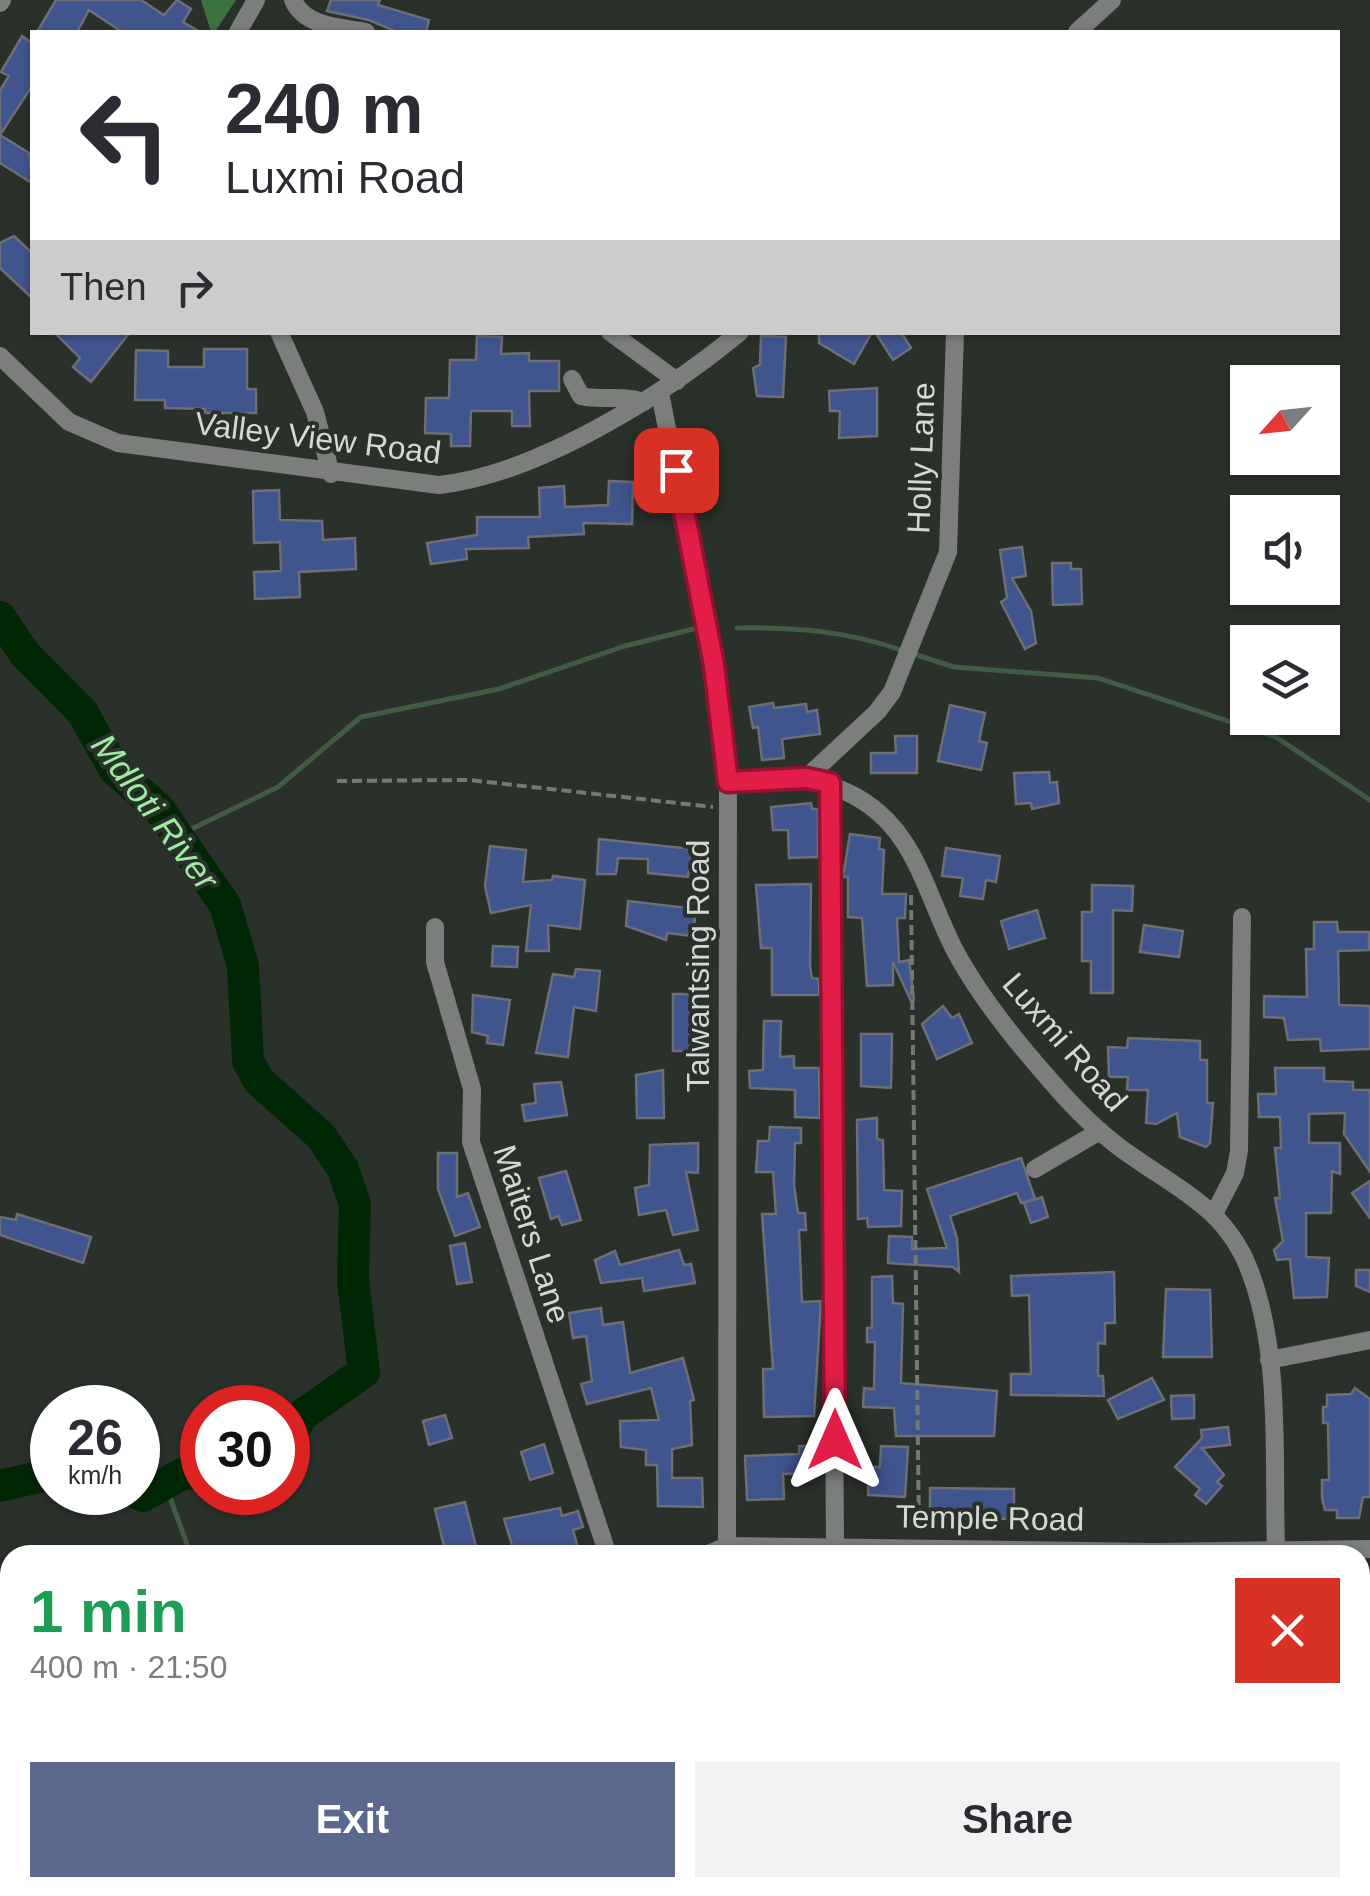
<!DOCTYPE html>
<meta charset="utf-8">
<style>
:root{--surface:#fff;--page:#f2f2f3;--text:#2b2b33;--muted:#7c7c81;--accent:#5c698e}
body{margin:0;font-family:Arial,sans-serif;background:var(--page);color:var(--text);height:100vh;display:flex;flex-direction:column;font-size:38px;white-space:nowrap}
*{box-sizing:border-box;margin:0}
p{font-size:32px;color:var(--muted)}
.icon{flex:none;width:55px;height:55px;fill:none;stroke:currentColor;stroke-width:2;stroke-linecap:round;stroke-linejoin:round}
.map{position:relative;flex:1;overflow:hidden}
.panel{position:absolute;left:0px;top:1545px;width:1370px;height:352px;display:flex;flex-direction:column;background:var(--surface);border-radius:30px 30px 0 0;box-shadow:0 2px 8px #0004}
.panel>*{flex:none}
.top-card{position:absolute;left:30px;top:30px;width:1310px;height:305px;border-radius:0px;box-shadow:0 2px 8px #0004;background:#fff;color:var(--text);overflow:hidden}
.needle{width:65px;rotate:243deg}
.tools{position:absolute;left:1230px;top:365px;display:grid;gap:20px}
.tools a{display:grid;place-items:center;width:110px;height:110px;border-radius:0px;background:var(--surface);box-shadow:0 2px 8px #0004;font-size:50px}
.speed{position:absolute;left:30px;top:1385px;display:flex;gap:20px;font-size:50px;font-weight:700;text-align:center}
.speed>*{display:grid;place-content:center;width:130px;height:130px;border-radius:50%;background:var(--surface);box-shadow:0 2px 8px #0004;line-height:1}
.speed small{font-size:25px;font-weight:400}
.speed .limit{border:15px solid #d22;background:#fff;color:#111}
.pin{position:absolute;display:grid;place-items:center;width:85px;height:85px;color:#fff;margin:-42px;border-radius:20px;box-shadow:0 5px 15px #0006}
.me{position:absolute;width:110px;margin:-55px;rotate:0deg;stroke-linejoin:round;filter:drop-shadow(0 0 8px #0008)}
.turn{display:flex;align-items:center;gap:35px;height:210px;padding:0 30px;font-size:45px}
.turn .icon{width:130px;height:130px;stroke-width:2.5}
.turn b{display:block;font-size:70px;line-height:85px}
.then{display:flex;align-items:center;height:95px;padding:0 30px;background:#0003;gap:20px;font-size:38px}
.round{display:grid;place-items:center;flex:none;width:105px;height:105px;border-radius:0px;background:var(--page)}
.headline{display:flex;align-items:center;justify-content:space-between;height:170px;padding:0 30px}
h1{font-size:60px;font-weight:600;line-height:75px;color:#1e9e55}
.cta{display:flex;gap:20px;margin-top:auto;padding:20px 30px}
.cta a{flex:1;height:115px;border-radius:0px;background:var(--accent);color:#fff;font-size:40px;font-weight:600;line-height:115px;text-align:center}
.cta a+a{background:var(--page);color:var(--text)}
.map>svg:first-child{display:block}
</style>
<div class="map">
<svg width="1370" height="1896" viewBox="0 0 1370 1896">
<rect width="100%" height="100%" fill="#2a302a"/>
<path fill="#3c7140" d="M201 0H236L215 32H211Z"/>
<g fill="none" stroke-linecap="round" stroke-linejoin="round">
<g stroke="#405c43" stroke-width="5">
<path d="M737 628C797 627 847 631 904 651"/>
<path d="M914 654 954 667 1098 678 1276 737 1370 800"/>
<path d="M177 836 278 787 361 717 499 689 625 646 697 628"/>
<path d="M165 1484 191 1555"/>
<path d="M1086 1888 1089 1896"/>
</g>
<g stroke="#002704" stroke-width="32">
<path d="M0 617 24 653 83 713 114 769 159 809 225 905 243 966 248 1061 259 1081 321 1136 343 1169 355 1204 353 1280 364 1372 302 1415 288 1440"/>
<path d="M0 1486 52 1474"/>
<path d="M135 1492 143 1496 182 1474 202 1472"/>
</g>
</g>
<g fill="#40548d" stroke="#6c6f77" stroke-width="2.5">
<path d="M56 0H141L164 15 177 0 191 9 183 22 200 32H122L89 10 77 32H37Z"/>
<path d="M331 0H380L378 5 429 20 426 32H397L369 20 327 11Z"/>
<path d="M22 36 32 43V86L0 135 29 153 32 183 0 163V90L9 76 1 72Z"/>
<path d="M14 236 32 253V298L0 268V243Z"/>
<path d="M54 332H130L91 382 73 367 80 358Z"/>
<path d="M819 332H872L854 364 819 343Z"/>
<path d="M875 332H901L911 348 893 360Z"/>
<path d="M477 336 502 337 501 354 529 353V361H559V391H529L530 426H512V411H471L470 446H451V434L425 433 426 398H449L450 360H476Z"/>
<path d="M761 336 786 337 783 397 757 396 753 368 760 365Z"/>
<path d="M204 349H247V389H256V413H205V409L165 408V400H135L136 350 168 351V367H204Z"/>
<path d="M877 388V436L839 438 840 411H830L829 391Z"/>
<path d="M609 481 633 482 632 524 583 523 584 534 528 537 529 548 466 549 467 559 431 564 427 543 477 535V517H540L539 488 564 486 565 507 608 505Z"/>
<path d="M279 490 280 520 322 521 323 540 355 538 356 569 299 572 300 597 255 599 254 572 281 571 280 542 254 543 253 491Z"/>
<path d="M1022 547 1026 576 1012 578 1031 611 1036 643 1025 649 1001 602 1007 598 1000 550Z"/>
<path d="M1052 563H1071V569H1081L1082 604 1053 605Z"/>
<path d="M773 703 774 708 806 704 807 712 817 710 820 734 782 739 784 758 762 760 758 727 753 728 749 707Z"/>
<path d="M950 705 985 713 979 741 987 743 981 770 938 761Z"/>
<path d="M895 736H917V773H871V753H896Z"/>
<path d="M1049 772 1050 783 1057 782 1059 803 1032 809 1031 803 1016 804 1014 773Z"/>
<path d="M811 803 812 809H818V857L789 858 788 830H773L771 807Z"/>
<path d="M850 834 880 838 879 849 884 850 882 894H906L905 918H897L899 962 909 960 914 1000 911 1001 893 962V985L867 986 862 918 848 917V877H843Z"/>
<path d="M599 839 692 849 688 877 648 873V859L618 858 616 874H597Z"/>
<path d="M490 846 526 850 523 882 552 880 553 876 585 880 580 929 548 925 549 951H526L531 905 491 913 485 886Z"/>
<path d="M946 848 1000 856 996 882 986 880 983 899 960 896 963 878 942 876Z"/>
<path d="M811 884 810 967 812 978 819 979V995H772V948H761L756 885Z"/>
<path d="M1092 885 1133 886 1132 911 1113 910V993H1091V961H1082V912H1092Z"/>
<path d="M628 901 696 909 693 936 667 933 666 940 626 926Z"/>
<path d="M1037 910 1045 938 1009 949 1001 921Z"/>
<path d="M1314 922H1337L1338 932H1369V950L1338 951 1339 1005 1370 1006V1049L1321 1051 1320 1039 1288 1040 1284 1018 1264 1017V996L1307 997 1306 949H1314Z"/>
<path d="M1144 925 1183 931 1179 957 1140 952Z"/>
<path d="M493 946 518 947 517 967 492 966Z"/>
<path d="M576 969 600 971 596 1011 574 1007 568 1057 536 1053 553 974 574 977Z"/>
<rect x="673" y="994" width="30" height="57"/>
<path d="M473 995 510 1000 503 1045 487 1043 488 1036 472 1032Z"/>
<path d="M943 1006 952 1018 959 1014 972 1043 937 1059 922 1024Z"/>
<path d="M764 1021H781L780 1057 794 1056V1068H819L820 1118 795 1117V1090L750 1088 749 1071 763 1070Z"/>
<path d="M861 1034H892L891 1088 861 1086Z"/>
<path d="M1128 1038 1200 1041V1060H1207V1103H1213L1210 1143 1206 1147 1180 1137 1177 1113 1156 1124 1146 1123 1148 1090H1127L1128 1077H1109L1108 1047 1127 1048Z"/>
<path d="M1275 1068H1324V1081L1353 1082V1090H1370V1172L1344 1134 1345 1113 1309 1114V1143H1340V1174L1332 1171 1331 1213H1306V1257L1329 1258 1327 1297 1294 1298 1290 1259 1277 1260 1274 1250 1283 1241 1275 1198H1280L1275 1148H1281L1280 1117H1259L1258 1094H1276Z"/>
<path d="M663 1070 664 1118H637L636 1075Z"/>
<path d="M561 1082 567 1115 525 1121 522 1105 536 1103 534 1084Z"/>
<path d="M877 1118V1139L883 1140 884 1190 902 1191 901 1226 868 1227 867 1218 858 1219 857 1120Z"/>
<path d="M770 1127 801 1128V1143H795L794 1185 798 1213H805L806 1230H799L802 1302 821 1301 814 1416 764 1417 763 1369H773L762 1214H776L773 1172H756L758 1141H769Z"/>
<path d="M698 1143V1173L686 1172 698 1230 673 1235 666 1210 639 1215 635 1188 649 1185 650 1145Z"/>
<path d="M438 1153H457V1197L468 1193 480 1227 455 1236 438 1189Z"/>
<path d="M1021 1158 1035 1199 1021 1203 1017 1193 950 1216 957 1238 959 1272 953 1267 888 1263 889 1236 912 1237V1249L947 1248 927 1189Z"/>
<path d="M566 1171 581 1220 562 1225 558 1216 551 1219 539 1178Z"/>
<path d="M1370 1181V1218L1352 1193Z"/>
<path d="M1042 1197 1048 1217 1031 1223 1024 1203Z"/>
<path d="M17 1214 91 1237 83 1263 0 1235V1217L16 1220Z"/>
<path d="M465 1243 472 1282 457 1284 450 1246Z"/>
<path d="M679 1250 684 1265 691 1264 695 1283 644 1291 642 1278 601 1283 595 1260 615 1251 620 1265Z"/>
<path d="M1356 1270H1370V1292L1356 1286Z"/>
<path d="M1114 1272 1115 1323H1105V1344L1098 1343V1376H1103L1104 1396 1011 1395V1374H1031L1029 1295 1012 1296 1011 1276Z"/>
<path d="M892 1276 893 1303 903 1304 901 1383 997 1391 994 1436H896L894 1408 863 1407 864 1388 874 1389 875 1342H867V1328H872V1277Z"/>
<path d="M1166 1289 1210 1290 1212 1357H1163Z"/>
<path d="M601 1308 603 1325 623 1322 630 1373 683 1358 694 1400 690 1401 692 1445 672 1449V1478H702L703 1507 658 1506 657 1465H646V1450L621 1447 620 1421 659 1420 651 1388 587 1404 581 1384 592 1381 586 1336 573 1338 569 1313Z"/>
<path d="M1152 1378 1164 1400 1118 1419 1108 1400Z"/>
<path d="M1355 1388 1370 1399V1497H1363L1359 1518H1337V1510H1325L1322 1498V1480H1329L1328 1423H1323V1407H1327V1395L1351 1394Z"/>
<path d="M1194 1395V1418L1172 1419 1171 1396Z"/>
<path d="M445 1415 452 1438 429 1445 423 1421Z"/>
<path d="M1228 1427 1230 1445 1202 1448 1224 1475 1217 1482 1222 1486 1206 1504 1195 1495 1200 1489 1175 1467 1202 1438 1201 1430Z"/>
<path d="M544 1444 553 1473 530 1480 521 1452Z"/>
<path d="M799 1446H821L822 1473 783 1474 784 1499 747 1500 745 1456 799 1454Z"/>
<path d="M881 1446 908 1447 905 1497 868 1495 869 1467H880Z"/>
<path d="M930 1488 1014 1489V1519L930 1518Z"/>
<path d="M465 1502 478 1555H446L435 1509Z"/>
<path d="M560 1508 562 1516 578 1511 583 1527 573 1530 578 1548 555 1555H515L504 1519Z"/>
</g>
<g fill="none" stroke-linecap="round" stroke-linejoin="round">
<g stroke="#757975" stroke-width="4" stroke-dasharray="10 5" stroke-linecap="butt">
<path d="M337 781 469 780 713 807"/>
<path d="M911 895 919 1530"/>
<path d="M502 1888 503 1896"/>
<path d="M611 1896 657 1888"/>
</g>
<g stroke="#7b7e7b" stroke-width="18">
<path d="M293 0C305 27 340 27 366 32"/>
<path d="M0 3 2 0"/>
<path d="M238 32 256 0"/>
<path d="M1077 32 1112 0"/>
<path d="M279 332 315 412 331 474"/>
<path d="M610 332 677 381"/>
<path d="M0 356 69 422 118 443 439 485C538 474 664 395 740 332"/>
<path d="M572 379 581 396C601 401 620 394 644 402"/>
<path d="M660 393 714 665 728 782 727 1546"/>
<path d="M806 778 877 712 892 692 948 552 955 332"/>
<path d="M728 782C785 778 833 773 879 813 921 849 932 911 959 958 984 1002 1016 1041 1049 1079 1069 1102 1089 1124 1114 1143 1167 1185 1223 1202 1249 1269 1282 1354 1273 1458 1276 1548"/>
<path d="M830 783 835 1545"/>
<path d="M435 927V962L472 1089 471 1142 608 1555"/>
<path d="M1035 1169 1100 1131"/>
<path d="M1215 1212 1235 1173 1239 1151 1242 917"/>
<path d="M1269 1360 1370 1340"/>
<path d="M705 1555 727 1546 1155 1552 1370 1549"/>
<path d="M218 1888 222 1896"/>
<path d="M933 1896V1888"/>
</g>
</g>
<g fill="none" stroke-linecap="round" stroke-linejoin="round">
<defs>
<path id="route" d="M676 470 714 665 728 782 806 778 830 783 835 1440"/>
</defs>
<use href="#route" stroke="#92132f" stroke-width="25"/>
<use href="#route" stroke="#e11d48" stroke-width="18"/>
</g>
<g text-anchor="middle" stroke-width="8" stroke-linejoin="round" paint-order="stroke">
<g font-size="32" fill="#d5d8d5" stroke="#2a302a">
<text transform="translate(318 438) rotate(7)" y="11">Valley View Road</text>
<text transform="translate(921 458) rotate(-88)" y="11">Holly Lane</text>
<text transform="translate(698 966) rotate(-90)" y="11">Talwantsing Road</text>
<text transform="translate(1065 1042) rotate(49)" y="11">Luxmi Road</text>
<text transform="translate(532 1234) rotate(72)" y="11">Maiters Lane</text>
<text transform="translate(990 1518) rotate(1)" y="11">Temple Road</text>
</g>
<g font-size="35" font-style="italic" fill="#9eeba1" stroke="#2a302a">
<text transform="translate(155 812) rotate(53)" y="12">Mdloti River</text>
</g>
</g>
</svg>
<div class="tools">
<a><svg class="needle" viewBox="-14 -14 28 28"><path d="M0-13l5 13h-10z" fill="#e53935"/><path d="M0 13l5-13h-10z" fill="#7c7c81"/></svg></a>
<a><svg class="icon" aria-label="sound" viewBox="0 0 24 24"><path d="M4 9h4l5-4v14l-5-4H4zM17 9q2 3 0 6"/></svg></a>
<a><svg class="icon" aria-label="layers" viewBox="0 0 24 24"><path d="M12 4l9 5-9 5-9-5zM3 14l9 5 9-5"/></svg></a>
</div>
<div class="speed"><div>26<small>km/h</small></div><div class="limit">30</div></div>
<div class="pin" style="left:676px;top:470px;background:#d93025"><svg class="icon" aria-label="arrive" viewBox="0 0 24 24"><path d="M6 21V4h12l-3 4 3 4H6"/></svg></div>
<svg class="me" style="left:835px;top:1440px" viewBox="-20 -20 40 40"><path d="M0-17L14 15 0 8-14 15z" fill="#e11d48" stroke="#fff" stroke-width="4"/></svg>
<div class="top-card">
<div class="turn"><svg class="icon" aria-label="left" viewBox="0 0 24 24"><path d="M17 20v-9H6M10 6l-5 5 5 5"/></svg><div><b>240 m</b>Luxmi Road</div></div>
<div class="then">Then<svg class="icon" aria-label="right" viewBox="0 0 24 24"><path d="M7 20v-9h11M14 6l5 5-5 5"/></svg></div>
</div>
<section class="panel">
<div class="headline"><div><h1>1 min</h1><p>400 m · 21:50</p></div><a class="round" style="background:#d93025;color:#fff"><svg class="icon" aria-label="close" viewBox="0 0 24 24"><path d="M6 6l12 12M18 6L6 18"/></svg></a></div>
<div class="cta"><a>Exit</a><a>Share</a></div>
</section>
</div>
